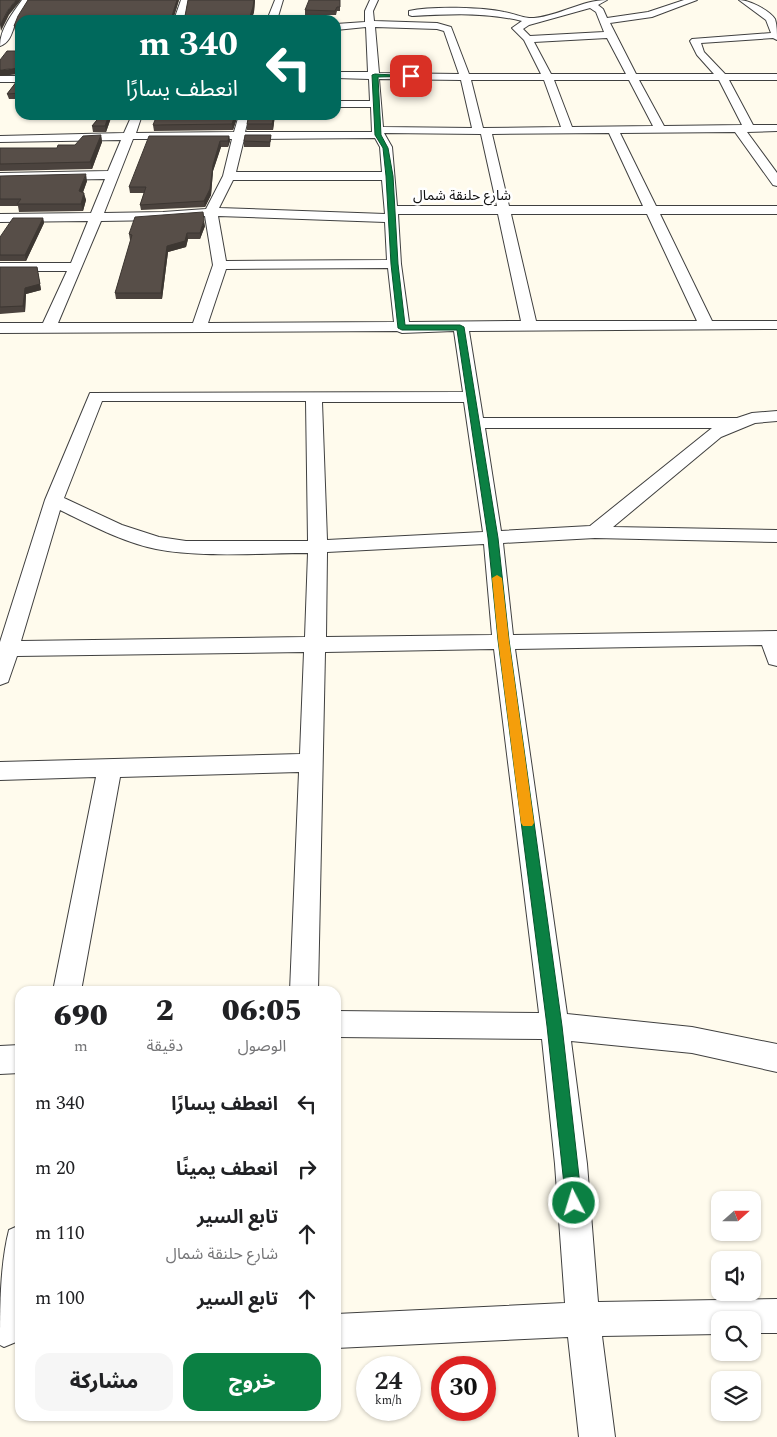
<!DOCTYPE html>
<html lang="ar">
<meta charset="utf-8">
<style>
:root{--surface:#fff;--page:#f6f6f6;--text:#202124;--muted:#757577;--accent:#0b8043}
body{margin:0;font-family:Spectral,"Noto Sans Arabic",serif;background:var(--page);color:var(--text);direction:rtl;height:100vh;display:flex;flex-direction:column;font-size:19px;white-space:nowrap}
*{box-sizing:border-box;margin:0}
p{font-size:16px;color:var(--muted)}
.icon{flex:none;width:28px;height:28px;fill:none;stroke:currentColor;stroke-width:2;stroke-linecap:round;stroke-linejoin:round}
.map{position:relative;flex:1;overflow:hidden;direction:ltr}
.drawer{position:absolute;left:15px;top:986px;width:326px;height:435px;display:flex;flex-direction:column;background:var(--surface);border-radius:15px;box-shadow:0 1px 4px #0004;direction:rtl}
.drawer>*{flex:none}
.top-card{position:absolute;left:15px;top:15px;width:326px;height:105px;border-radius:15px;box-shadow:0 1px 4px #0004;direction:rtl;background:#00695c;color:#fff;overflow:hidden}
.needle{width:32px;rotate:69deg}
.buttons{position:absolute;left:711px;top:1191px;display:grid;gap:10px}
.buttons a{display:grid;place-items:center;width:50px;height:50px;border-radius:10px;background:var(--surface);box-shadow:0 1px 4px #0004;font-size:25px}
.speed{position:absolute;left:356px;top:1356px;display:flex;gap:10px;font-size:25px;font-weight:700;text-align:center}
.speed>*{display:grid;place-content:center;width:65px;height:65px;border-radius:50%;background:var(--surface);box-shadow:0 1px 4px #0004;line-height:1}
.speed small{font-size:12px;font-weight:400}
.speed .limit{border:8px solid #d22;background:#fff;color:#111}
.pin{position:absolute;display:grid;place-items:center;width:42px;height:42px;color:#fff;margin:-21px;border-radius:10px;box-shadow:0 2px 8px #0006}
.me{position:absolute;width:55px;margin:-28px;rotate:355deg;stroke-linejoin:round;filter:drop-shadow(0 0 4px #0008)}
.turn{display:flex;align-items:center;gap:18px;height:105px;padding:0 20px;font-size:22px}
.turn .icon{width:65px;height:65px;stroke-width:2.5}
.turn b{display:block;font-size:35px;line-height:42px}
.eta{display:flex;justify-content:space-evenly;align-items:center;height:85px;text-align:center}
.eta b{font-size:30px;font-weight:800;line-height:35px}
.cta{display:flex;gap:10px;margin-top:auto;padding:10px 20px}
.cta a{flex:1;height:58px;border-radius:15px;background:var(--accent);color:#fff;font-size:20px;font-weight:800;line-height:58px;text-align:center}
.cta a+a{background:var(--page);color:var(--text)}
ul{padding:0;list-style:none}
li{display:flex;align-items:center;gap:15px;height:65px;padding:0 20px}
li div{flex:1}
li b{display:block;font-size:19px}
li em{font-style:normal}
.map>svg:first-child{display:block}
</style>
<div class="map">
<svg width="777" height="1437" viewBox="0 0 777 1437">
<rect width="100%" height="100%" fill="#fffbed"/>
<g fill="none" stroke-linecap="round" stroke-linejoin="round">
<defs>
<g id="street">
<path d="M22 0H31C27 6 21 13 17 20 12 29 12 42 0 46 0 29 12 14 22 0Z"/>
<path d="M181 0H189L184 20H174Z"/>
<path d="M275 0H283L277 20H267Z"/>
<path d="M370 0H378L373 11 374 21 437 23 451 27 469 74H541L524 40 512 28 522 21C485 12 450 14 412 16L409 15V11C431 6 482 7 504 12 513 13 525 19 534 18 559 16 582 0 607 0L598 5 603 9 607 18 648 12 684 0H697L652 17 610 23 636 74H714L697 55 690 41 692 39 771 33 766 20 739 0C749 0 769 10 775 19 777 25 777 33 777 40L773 38 701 43 704 52 725 74H777V80H729L753 125H777V131L747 132 777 173V186L773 185 735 132 620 133 656 206H777V214H660L712 321H777V329L469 331 483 418H737L752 413 777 411V421L755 423 721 437 613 527 777 530V542L595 538 503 543 513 635 777 631V666L769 664 762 645 515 649 567 1014 692 1027 777 1044V1072L692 1053 571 1041 587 1164 598 1302 777 1299V1333H752V1320H720V1334L602 1336 615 1437H579L568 1337 336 1348V1314L565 1303 555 1164 542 1039 336 1037V1011L539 1013 494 649 325 652 318 991H290L299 772 120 777 81 991H53L96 777 0 780V762L300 754 304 652 17 656 8 682 0 685V642L45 500 90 393 463 392 454 331 402 333 397 331 0 333V323H43L67 271H0V263H71L88 221 0 222V214L91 213 105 179 0 181V173L108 171 121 140 0 142V136L124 133 132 115H142L136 133 234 132 239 115H249L245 132H372L371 107H336V101H370L369 79 336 78V72H368L366 27 336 30V24L365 22V11ZM590 8 596 12 604 32 530 36 523 29 529 25ZM375 27 437 29 444 31 459 74 379 73ZM607 38 626 74H551L534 42ZM379 79 461 80 472 128 383 127ZM471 80H544L561 127 483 128ZM554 80H629L653 126 572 127ZM639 80H719L742 125 664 126ZM384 133 481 134 497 206H397L392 147ZM609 133 643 206H509L492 134ZM375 138 380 147 382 172H236L244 139ZM133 139H232L223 176 206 209 163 212 104 213ZM233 180H382L385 214 219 208ZM398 214H498L521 321 409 322 401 264ZM511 214H647L697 321H536ZM205 216 213 265 193 323H58L101 221 163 220ZM218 216 385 222 387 260 226 261ZM388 268 394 322 208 323 226 269ZM102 401H306L308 541H186L159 537 122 525 64 498ZM322 402H464L483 532 327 540ZM485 428H712L590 526 501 531ZM60 510C91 525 122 542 156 549 202 558 260 553 308 553L305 637 21 641ZM484 544 492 635 326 637 327 552Z"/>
<rect x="0" y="76" width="20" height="6"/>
<path d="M20 1045V1073L0 1074V1046Z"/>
<path d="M20 1225V1333L16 1342 4 1347 0 1345C0 1308 0 1265 9 1230Z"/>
</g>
</defs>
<use href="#street" stroke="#404040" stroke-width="2"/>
<use href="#street" fill="#fff" fill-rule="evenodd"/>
</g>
<g fill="#4b433e">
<path d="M28 0H179L174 16H185L188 0H255L254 12 252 19 20 20V31H15L14 26Z"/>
<path d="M340 0V11H337L336 15H305V10Z"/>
<path d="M20 77V99H9L7 94Z"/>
<path d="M101 115H112L106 132H93L92 126Z"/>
<path d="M238 115 233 130 154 131 153 125Z"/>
<path d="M249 115H275L273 130H247V124Z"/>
<path d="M101 135 102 142 92 169 0 171V148H57L75 145Z"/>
<path d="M271 135 270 147H244V141Z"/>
<path d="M229 136 230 141 228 147H221L213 171 211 195 205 207 141 210 140 205 144 193H130L129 187Z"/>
<path d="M0 176 87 181 83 192 86 200 83 211 19 212 18 206H0Z"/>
<path d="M43 218 44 223 26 261H0V237Z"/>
<path d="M205 226 200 239H188L186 247 168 252 162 299H116L115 293 131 240H130L129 234Z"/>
<path d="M0 267H37L41 290 26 294 25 312 0 314Z"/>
</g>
<g fill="#3d3732">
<path d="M16 0H21L9 15 1 31 0 25 8 10Z"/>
<path d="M177 0H179L173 20 172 16Z"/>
<path d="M254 0H255L254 12 251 20H249Z"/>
<path d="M19 68 20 74 0 76V70Z"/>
<path d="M109 115H112L106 132 105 126Z"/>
<path d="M235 115H238L233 130 232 124Z"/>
<path d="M274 115H275L273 130 272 124Z"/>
<path d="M101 135 102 142 92 169 90 162Z"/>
<path d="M229 136 230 141 228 147V141Z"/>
<path d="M220 141 221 147 213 171 211 195 205 207 204 201 213 165Z"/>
<path d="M86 174 87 181 81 198 79 191Z"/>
<path d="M84 193 86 200 83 211 81 204Z"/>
<path d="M43 218 44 223 26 261 25 255Z"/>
<path d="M204 220 205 226 200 239V233Z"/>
<path d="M187 233 188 239 186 247 168 252 162 299 161 293 167 246Z"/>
<path d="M37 267 41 290 26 294 25 312 23 306 25 288Z"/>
</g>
<g fill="#574e48" stroke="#3d3732">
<path d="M0 0H16L8 10 0 25Z"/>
<path d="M28 0H177L172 16H185L188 0H254L253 7 249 19H252V20H20V26H14L18 16Z"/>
<path d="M309 0H340V7H337L335 11 305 10Z"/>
<path d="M7 51H20V71L19 68 0 70V60Z"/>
<path d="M20 77V93L7 94Z"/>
<path d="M101 115H109L105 126H92Z"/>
<path d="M157 115H235L232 124 153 125Z"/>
<path d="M249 115H274L272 124H247Z"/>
<path d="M101 135 90 162 0 164V148H57L58 145H75L83 136Z"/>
<path d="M245 135H271L270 142 244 141Z"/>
<path d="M149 136H229L228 141H220L213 165 210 189 204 201 140 205 146 187H129Z"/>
<path d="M86 174 79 191 84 193 81 204H17L21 199H0V176Z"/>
<path d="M203 212 204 220 200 233H187L185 241 167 246 161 293H115L132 235 129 234 135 217Z"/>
<path d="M13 218H43L25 255H0V237Z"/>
<path d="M0 267H37L40 284 25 288 23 306 0 307Z"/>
</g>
<path fill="#0b8043" stroke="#07532c" d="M375 74 413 76 378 77 381 135 388 148 393 176 398 264 405 325H460L464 327 498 538 509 640 562 1026 582 1203 579 1209 574 1211 568 1209 566 1203 547 1026 498 640 488 538 457 330H402L398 328 391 264 386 176 383 148 375 135 372 75Z"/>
<path fill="#f59e0b" d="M497 575 502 578 509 640 534 823 532 826H523L521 823 498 640 492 578Z"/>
<g text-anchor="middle" stroke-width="5" stroke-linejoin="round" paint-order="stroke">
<g font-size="14" fill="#0d0d0d" stroke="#fff">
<text x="462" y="200">شارع حلنقة شمال</text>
</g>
</g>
</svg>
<div class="buttons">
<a><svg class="needle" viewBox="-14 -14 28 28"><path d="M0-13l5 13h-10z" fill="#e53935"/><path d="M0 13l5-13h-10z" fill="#757577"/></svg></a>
<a><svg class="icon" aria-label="sound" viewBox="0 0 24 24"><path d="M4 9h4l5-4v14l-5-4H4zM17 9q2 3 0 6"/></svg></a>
<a><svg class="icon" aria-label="search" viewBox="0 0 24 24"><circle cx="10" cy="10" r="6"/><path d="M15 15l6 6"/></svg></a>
<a><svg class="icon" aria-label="layers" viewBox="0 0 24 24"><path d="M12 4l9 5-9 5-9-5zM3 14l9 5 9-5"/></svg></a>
</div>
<div class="speed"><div>24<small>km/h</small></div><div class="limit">30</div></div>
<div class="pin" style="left:411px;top:76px;background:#d93025"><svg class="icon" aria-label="arrive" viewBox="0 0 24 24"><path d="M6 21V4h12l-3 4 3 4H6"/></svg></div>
<svg class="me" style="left:574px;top:1203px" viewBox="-20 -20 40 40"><circle r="17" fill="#0b8043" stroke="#fff" stroke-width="3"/><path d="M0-11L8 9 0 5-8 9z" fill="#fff"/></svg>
<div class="top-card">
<div class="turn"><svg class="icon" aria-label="left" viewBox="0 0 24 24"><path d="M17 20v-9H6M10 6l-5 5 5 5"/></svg><div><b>340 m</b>انعطف يسارًا</div></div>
</div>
<section class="drawer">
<div class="eta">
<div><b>06:05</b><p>الوصول</p></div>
<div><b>2</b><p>دقيقة</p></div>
<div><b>690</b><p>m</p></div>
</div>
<ul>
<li><svg class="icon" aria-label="left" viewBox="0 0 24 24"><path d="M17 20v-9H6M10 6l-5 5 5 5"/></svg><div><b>انعطف يسارًا</b></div><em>340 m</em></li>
<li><svg class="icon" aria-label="right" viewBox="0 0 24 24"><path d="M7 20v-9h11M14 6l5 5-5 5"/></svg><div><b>انعطف يمينًا</b></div><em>20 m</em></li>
<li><svg class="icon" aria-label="ahead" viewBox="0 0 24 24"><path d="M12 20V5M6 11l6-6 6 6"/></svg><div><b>تابع السير</b><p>شارع حلنقة شمال</p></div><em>110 m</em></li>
<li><svg class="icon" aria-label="ahead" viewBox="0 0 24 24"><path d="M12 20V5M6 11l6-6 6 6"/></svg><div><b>تابع السير</b></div><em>100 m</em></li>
</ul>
<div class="cta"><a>خروج</a><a>مشاركة</a></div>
</section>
</div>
